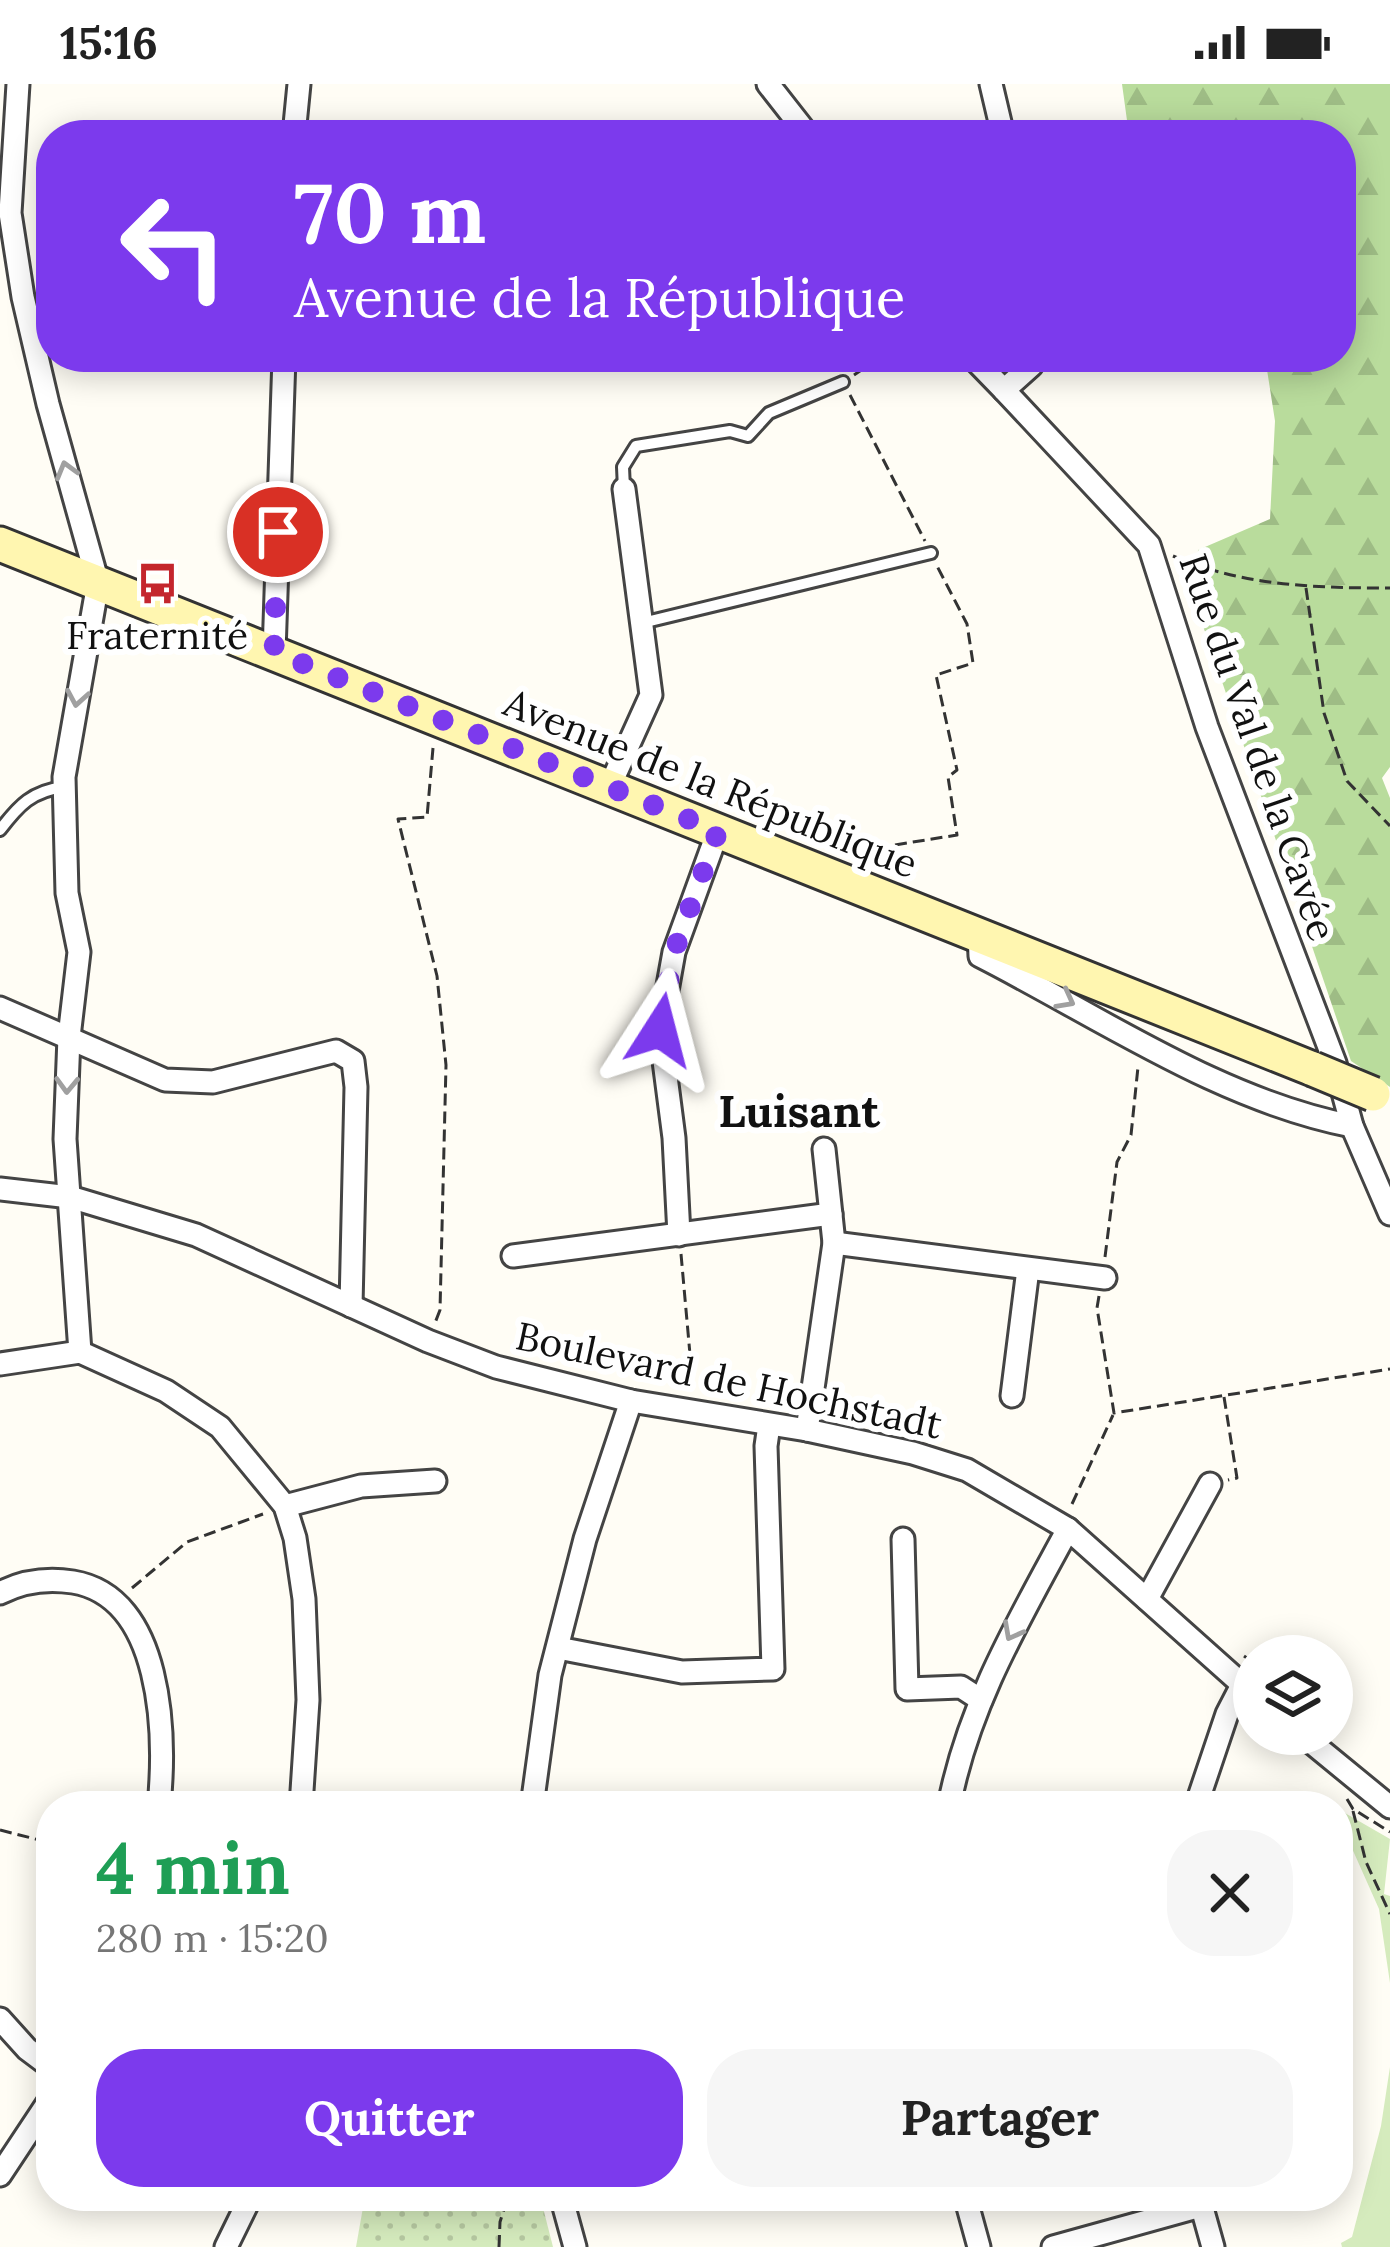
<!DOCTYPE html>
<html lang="fr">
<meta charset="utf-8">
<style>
:root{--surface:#fff;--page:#f6f6f6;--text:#222;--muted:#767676;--accent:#7c3aed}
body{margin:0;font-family:Lora,serif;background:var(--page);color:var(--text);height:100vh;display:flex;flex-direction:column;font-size:45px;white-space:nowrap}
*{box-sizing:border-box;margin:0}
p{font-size:39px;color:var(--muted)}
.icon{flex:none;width:66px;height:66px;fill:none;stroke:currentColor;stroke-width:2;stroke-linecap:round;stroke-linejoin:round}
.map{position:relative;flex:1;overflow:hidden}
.details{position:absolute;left:36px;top:1707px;width:1317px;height:420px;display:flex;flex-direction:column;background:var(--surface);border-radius:48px;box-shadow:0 6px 30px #0003}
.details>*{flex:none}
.guide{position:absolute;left:36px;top:36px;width:1320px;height:252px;border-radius:48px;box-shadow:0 6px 30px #0003;background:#7c3aed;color:#fff;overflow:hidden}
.buttons{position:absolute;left:1233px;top:1551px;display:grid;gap:24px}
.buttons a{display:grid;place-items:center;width:120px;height:120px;border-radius:50%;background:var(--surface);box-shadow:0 6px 30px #0003;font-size:60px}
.pin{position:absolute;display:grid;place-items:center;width:102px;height:102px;color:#fff;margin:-51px;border:6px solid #fff;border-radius:50%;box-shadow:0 3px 12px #0007}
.me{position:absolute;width:132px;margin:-66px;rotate:9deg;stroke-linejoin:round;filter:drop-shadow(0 0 9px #0008)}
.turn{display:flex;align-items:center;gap:42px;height:252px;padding:0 60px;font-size:54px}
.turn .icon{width:156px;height:156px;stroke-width:2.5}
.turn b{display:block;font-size:84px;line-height:102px}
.round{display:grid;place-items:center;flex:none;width:126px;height:126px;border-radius:48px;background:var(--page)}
.summary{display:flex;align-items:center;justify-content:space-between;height:204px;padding:0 60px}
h1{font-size:72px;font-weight:800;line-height:90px;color:#1e9e55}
.action{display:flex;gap:24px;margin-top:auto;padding:24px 60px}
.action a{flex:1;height:138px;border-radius:48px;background:var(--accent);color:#fff;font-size:48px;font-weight:800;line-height:138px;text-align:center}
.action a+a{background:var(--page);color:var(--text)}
.status{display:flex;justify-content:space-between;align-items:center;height:84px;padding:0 60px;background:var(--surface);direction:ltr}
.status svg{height:33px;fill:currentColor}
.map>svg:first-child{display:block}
</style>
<div class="status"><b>15:16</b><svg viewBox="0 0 49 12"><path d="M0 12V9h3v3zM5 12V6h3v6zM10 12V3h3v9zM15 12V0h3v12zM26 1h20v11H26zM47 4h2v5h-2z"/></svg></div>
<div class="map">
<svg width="1390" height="2163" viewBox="0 0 1390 2163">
<defs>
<pattern id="forest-firs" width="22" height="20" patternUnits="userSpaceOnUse" patternTransform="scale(3)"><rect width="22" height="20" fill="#b9dc9c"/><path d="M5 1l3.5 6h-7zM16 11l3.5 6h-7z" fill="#9ebc85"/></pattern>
<pattern id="park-dots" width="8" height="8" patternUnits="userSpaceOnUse" patternTransform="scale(3)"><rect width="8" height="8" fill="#d5ebbd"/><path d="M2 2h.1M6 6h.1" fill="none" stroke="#b6c8a1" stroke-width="1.8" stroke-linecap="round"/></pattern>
</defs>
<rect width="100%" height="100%" fill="#fffdf5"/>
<g fill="#d5ebbd">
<path d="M1338 1725 1390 1755 1384 1810 1390 1812V1899L1379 1825 1338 1733Z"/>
<path d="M1390 1983V2163H1342L1341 2159 1352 2153 1381 2042Z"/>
</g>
<path fill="url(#forest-firs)" d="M1122 0H1390V683L1382 694 1390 714V1003L1351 977 1197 524 1198 466 1270 435 1275 337 1265 273H1341V51H1129Z"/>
<path fill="url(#park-dots)" d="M365 2112H540L553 2163H356Z"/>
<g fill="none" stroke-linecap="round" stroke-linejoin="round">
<defs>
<g id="service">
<path d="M624 405 623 383 636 362 730 347 748 352 769 329 843 298"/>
<path d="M642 539 931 469"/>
<path d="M0 746C19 721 32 707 64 703"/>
</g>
<g id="minor">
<path d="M18 0 10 129 23 213 48 320 98 499 64 693 67 809 79 868 69 953 65 1055 80 1268"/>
<path d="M768 0 808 51"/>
<path d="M991 0 1003 51"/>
<path d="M294 51 299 0"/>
<path d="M972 273 1004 306"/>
<path d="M1030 273 1031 282 1004 306 1149 461 1207 643 1335 979 1352 1042 1390 1130"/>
<path d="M274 569 284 273"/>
<path d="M609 704 651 611 624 405"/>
<path d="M979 851 980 872C1100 933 1219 1016 1352 1042"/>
<path d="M0 924 165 996 213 998 336 967 353 977 356 1003 351 1222"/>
<path d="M0 1105 70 1113 196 1151 428 1257 496 1283 631 1317 807 1346 913 1369 967 1386 1068 1445 1254 1611"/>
<path d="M679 1151 674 1054 660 946 674 868 718 747"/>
<path d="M834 1159 1105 1194"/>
<path d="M513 1172 831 1130"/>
<path d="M0 1280 80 1268 166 1307 220 1343 285 1422 295 1454 304 1515 308 1616 301 1722"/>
<path d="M1012 1312 1028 1185"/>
<path d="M807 1346 834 1159 824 1065"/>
<path d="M285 1422 361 1402 435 1397"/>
<path d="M903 1455 907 1605 961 1603 981 1616"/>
<path d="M0 1509C23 1497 47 1494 73 1498 163 1513 166 1650 159 1722"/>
<path d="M1147 1515 1210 1400"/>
<path d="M558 1564 682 1588 773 1585 766 1362 769 1341"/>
<path d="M1301 1650 1390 1723"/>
<path d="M532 1722 550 1591 585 1455 631 1317"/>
<path d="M949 1722C968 1621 1020 1534 1068 1445"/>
<path d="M1196 1722 1227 1630 1242 1601"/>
<path d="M0 1935 27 1965 51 1983"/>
<path d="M0 2091 51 2014"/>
<path d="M561 2112 575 2163"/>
<path d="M965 2112 979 2163"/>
<path d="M1199 2113 1213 2163"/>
<path d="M226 2163 251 2112"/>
<path d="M1053 2163 1201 2122"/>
</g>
<path id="secondary" d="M0 460 1313 985"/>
</defs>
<use href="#service" stroke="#444" stroke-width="16"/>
<use href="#minor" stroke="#444" stroke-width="27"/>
<use href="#secondary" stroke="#333" stroke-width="39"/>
<g stroke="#333" stroke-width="3" stroke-dasharray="12 6" stroke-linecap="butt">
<path d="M854 291 881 273"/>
<path d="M850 311 925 457"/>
<path d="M1173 472C1243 502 1315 504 1390 504"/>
<path d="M1306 504 1324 629 1347 697 1390 742"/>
<path d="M433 664 427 733 398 735 437 892 446 981 440 1226 435 1239"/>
<path d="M871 780 876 764 957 751 948 693 957 686 936 591 973 579 967 540 937 482"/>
<path d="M681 1170 693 1304"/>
<path d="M1105 1173 1117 1078 1131 1051 1138 983"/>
<path d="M1099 1212 1097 1224 1114 1329 1390 1285"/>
<path d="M1224 1313 1237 1394 1228 1396"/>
<path d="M1072 1420 1113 1331"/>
<path d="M132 1504 187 1458 263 1430"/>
<path d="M1244 1572 1254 1579"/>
<path d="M1347 1715 1353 1725 1390 1748"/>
<path d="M1353 1727 1366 1778 1390 1830"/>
<path d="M0 1746 51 1759"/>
<path d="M499 2163 500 2138 508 2112"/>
</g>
<use href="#service" stroke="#fff" stroke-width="10"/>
<use href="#minor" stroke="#fff" stroke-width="21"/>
<use href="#secondary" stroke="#fff6b0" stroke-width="33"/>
<defs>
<path id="secondary-bridge" d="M1313 985 1373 1010"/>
</defs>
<use href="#secondary-bridge" stroke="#333" stroke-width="39" stroke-linecap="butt"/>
<use href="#secondary-bridge" stroke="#fff6b0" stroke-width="33"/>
</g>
<defs><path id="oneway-chevron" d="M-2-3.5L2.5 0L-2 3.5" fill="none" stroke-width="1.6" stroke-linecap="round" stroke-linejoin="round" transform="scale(3)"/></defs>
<g stroke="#a0a0a0">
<use href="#oneway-chevron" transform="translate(66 386) rotate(-106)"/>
<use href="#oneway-chevron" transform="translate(77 614) rotate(100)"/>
<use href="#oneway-chevron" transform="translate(1066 916) rotate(28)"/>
<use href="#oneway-chevron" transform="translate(67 1001) rotate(92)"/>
<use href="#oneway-chevron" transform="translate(1012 1548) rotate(118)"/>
</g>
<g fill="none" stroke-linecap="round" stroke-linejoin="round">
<path stroke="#7c3aed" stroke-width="21" stroke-dasharray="0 37.8" d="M278 448 274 568 718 747 674 868 660 946"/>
</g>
<defs>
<symbol id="bus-bare" viewBox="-9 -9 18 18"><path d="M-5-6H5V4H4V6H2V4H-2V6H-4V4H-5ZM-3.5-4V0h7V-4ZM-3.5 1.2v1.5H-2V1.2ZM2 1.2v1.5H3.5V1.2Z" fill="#c4262e" stroke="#fff" stroke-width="2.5" paint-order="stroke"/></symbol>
</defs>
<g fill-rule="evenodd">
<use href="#bus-bare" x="128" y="470" width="59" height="59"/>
</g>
<g text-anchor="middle" stroke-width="12" stroke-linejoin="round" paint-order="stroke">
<g font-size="39" fill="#111" stroke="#fff">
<text x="157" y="565">Fraternité</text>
</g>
<g font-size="39" fill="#111" stroke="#fff">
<text transform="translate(1258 663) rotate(71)" y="14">Rue du Val de la Cavée</text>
<text transform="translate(711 699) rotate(22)" y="14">Avenue de la République</text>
<text transform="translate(729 1296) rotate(12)" y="14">Boulevard de Hochstadt</text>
</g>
<g font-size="45" font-weight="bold" fill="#111" stroke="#fff">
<text x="799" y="1043">Luisant</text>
</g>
</g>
</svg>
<div class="buttons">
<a><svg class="icon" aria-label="layers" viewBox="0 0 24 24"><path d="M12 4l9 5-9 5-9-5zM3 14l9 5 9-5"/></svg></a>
</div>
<div class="pin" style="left:278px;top:448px;background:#d93025"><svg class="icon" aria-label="arrive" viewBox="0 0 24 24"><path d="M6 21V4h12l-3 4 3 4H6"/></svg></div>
<svg class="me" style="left:660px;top:946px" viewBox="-20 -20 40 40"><path d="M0-17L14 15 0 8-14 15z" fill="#7c3aed" stroke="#fff" stroke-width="4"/></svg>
<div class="guide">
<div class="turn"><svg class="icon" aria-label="left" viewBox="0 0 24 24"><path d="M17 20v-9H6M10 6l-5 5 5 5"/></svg><div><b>70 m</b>Avenue de la République</div></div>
</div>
<section class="details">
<div class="summary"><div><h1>4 min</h1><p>280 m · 15:20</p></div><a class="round"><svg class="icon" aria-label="close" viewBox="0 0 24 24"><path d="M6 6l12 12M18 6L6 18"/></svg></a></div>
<div class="action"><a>Quitter</a><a>Partager</a></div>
</section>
</div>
